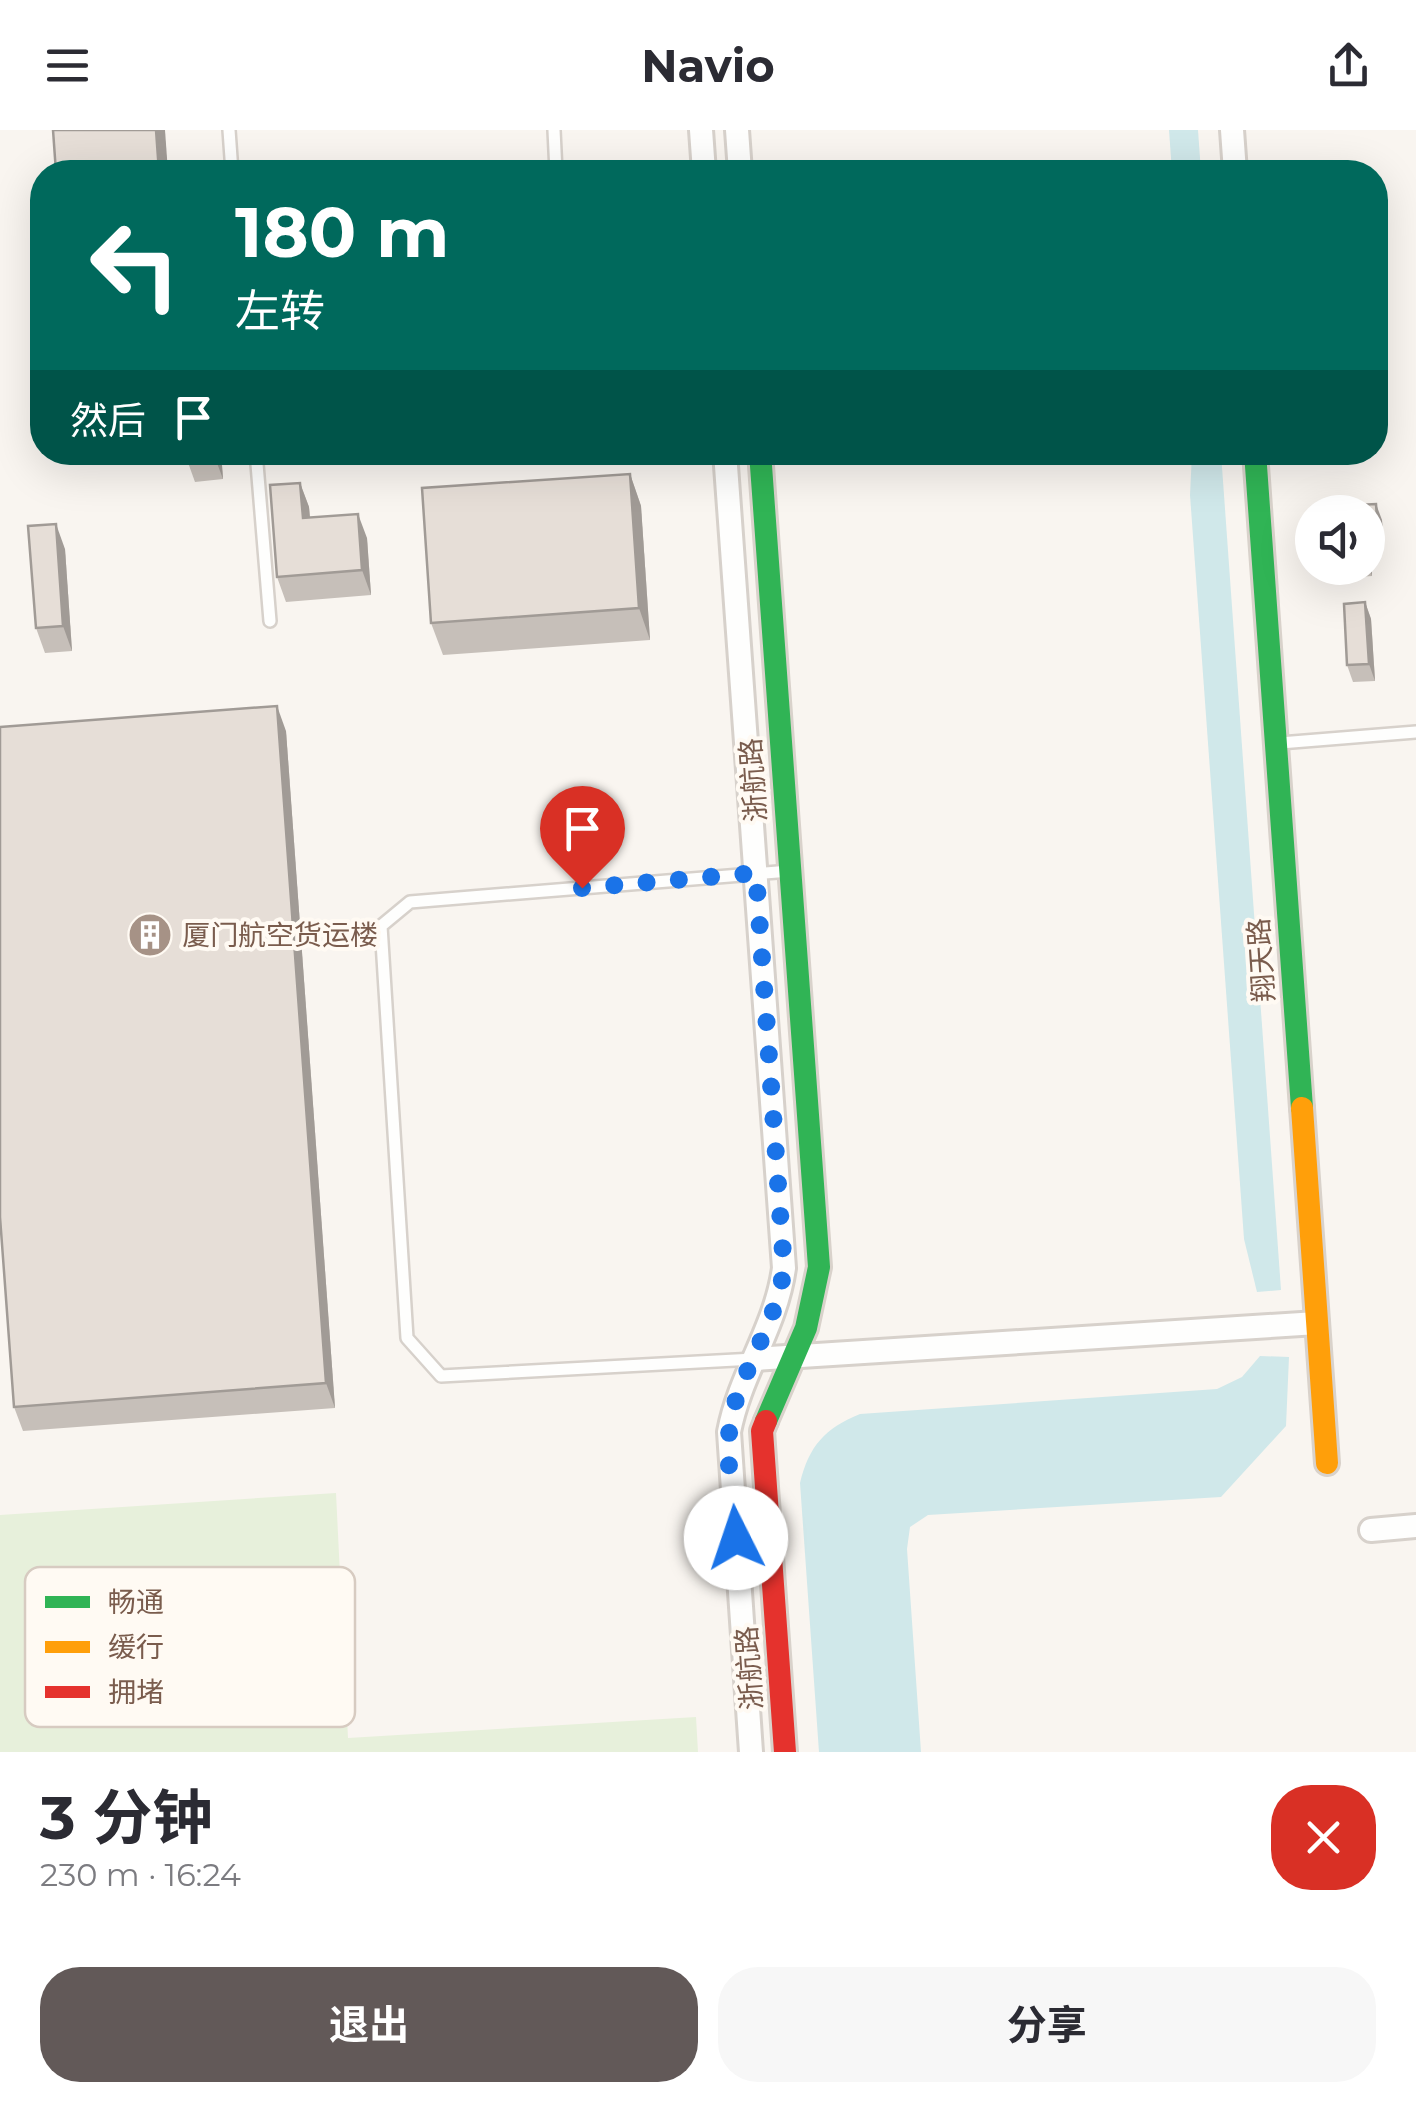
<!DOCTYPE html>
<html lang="zh">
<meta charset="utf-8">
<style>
:root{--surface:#fff;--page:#f7f7f7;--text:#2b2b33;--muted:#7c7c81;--accent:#625958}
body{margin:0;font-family:Montserrat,"Noto Sans SC",sans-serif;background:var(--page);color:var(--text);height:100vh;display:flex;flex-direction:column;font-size:38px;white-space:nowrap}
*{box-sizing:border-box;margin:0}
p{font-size:32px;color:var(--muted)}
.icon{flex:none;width:55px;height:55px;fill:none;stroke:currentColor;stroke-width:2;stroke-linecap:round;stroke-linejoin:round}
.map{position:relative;height:1622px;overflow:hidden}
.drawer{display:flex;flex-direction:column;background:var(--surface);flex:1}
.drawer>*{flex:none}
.hud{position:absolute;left:30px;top:30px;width:1358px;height:305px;border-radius:40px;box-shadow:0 10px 40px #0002;background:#00695c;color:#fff;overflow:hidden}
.fabs{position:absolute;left:1295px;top:365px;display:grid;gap:20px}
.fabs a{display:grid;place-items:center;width:90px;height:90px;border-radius:50%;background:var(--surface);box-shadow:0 10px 40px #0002;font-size:50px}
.pin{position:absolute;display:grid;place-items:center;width:85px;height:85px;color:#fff;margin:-102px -42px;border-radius:50% 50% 50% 0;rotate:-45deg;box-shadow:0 0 10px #0007}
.pin .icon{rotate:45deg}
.me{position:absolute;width:110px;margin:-55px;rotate:356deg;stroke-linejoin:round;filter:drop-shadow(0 0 8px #0008)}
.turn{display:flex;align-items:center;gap:35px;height:210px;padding:0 40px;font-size:45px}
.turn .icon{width:130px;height:130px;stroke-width:2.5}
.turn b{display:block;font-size:70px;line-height:85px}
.then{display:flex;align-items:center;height:95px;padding:0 40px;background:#0003;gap:20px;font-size:38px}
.round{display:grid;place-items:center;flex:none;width:105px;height:105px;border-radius:40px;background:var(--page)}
.headline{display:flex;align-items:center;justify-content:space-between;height:170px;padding:0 40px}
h1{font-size:60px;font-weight:700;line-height:75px}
.cta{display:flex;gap:20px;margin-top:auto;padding:20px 40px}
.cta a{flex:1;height:115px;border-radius:40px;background:var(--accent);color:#fff;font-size:40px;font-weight:700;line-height:115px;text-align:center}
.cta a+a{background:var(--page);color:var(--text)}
header{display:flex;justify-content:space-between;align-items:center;height:130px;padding:0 40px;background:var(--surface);font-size:45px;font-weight:700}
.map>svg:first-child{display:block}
</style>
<header><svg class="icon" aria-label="menu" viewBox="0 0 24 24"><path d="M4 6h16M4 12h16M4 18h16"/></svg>Navio<svg class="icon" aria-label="share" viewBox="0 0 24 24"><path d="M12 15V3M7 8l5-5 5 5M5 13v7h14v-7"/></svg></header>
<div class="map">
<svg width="1416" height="1622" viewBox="0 0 1416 1622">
<rect width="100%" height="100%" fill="#f9f5f0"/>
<path fill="#e7f0db" d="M336 1363 348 1608 696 1587 698 1622H0V1385Z"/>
<g fill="#d0e8ea">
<path d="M1169 0H1198L1201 42H1172Z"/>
<path d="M1192 323H1221L1281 1160 1257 1162 1244 1109 1190 365Z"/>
<path d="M1260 1226 1289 1227 1286 1296 1221 1367 928 1385 910 1397 907 1419 921 1622H819L800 1353C809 1316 825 1298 860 1284L1217 1259 1242 1247Z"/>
</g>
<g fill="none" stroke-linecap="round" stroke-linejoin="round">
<defs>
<g id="lane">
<path d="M229 0 232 42"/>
<path d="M554 0 556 42"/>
<path d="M256 322 270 491"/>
<path d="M1280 613 1416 602"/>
<path d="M754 1229 441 1246 407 1208 381 796 410 772 790 741"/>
</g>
<g id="street">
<path d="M701 0 704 42"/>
<path d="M737 0 740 42"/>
<path d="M1232 0 1235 42"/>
<path d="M725 322 784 1138C776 1197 740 1244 729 1302L751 1622"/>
<path d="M754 1229 1317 1193"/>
<path d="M1371 1400 1416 1396"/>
</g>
<g id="fast">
<path d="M760 322 819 1137 806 1198 766 1291"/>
<path d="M1255 322 1302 978"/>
</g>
<path id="slow" d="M1302 978 1327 1333"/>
<path id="jam" d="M766 1291 762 1301 785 1622"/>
</defs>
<use href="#lane" stroke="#d7d1cb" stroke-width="16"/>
<use href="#street" stroke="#d7d1cb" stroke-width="28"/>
<use href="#fast" stroke="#d9d2cb" stroke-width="28"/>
<use href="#slow" stroke="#d9d2cb" stroke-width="28"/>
<use href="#jam" stroke="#d9d2cb" stroke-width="28"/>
<use href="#lane" stroke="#fefefd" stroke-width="11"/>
<use href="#street" stroke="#fefefd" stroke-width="22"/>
<use href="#fast" stroke="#30b455" stroke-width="22"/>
<use href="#slow" stroke="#ff9f0a" stroke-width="22"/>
<use href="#jam" stroke="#e5322d" stroke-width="22"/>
</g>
<g fill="#c6bfb9">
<path d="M221 322 223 349 195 352 186 327Z"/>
<path d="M630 344 641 376 650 510 443 525 431 493Z"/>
<path d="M300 353 309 377 310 387 367 408 371 465 286 472 277 447Z"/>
<path d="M1368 382 1382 390 1384 419 1371 420 1372 446 1345 448 1341 438H1368Z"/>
<path d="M65 419 72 521 45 523 36 498Z"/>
<path d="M1365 472 1371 489 1375 551 1353 552 1347 535Z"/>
<path d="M286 601 335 1278 23 1301 14 1277Z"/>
</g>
<g fill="#a19b96">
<path d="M156 0H165L168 42H159Z"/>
<path d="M213 322H221L223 349 214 325Z"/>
<path d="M630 344 641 376 650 510 639 478Z"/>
<path d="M300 353 309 377 312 413 303 388Z"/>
<path d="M1376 374 1382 390 1384 419 1378 403Z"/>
<path d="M358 384 367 408 371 465 362 440Z"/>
<path d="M56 394 65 419 72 521 63 496Z"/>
<path d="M1368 412 1371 420 1372 446 1368 433Z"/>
<path d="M1365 472 1371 489 1375 551 1369 534Z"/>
<path d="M277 576 286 601 335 1278 326 1253Z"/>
</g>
<g fill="#e6ded7" stroke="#a19b96" stroke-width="2.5">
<path d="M53 0H156L159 42H56Z"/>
<path d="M1044 36 1045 42H941Z"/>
<path d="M186 322H213L214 325 186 327Z"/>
<path d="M630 344 639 478 431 493 422 358Z"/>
<path d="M300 353 303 388 358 384 362 440 277 447 270 355Z"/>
<path d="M1376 374 1378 403 1368 404V382H1336V376Z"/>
<path d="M56 394 63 496 36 498 28 396Z"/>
<path d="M1365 472 1369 534 1347 535 1344 474Z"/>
<path d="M277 576 326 1253 14 1277 0 1087V597Z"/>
</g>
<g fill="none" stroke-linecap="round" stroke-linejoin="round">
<path stroke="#1a73e8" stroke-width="18" stroke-dasharray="0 32.4" d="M582 758 756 743 784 1138C777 1189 749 1228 734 1276 722 1316 733 1367 736 1408"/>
</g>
<defs>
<symbol id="building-disc" viewBox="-11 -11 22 22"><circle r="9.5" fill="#a69286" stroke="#fffaf3"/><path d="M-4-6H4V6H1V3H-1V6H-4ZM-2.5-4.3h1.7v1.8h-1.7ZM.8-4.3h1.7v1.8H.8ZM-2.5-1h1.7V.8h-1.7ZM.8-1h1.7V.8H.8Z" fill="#fff"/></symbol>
</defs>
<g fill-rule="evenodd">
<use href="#building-disc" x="125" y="780" width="50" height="50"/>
</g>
<g text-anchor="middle" stroke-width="8" stroke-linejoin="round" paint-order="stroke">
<g font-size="28" fill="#7a5c4d" stroke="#fffaf3">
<text transform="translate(753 650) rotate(-94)" y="10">浙航路</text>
<text transform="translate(1261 830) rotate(-94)" y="10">翔天路</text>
<text transform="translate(749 1538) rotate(-94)" y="10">浙航路</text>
</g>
<g font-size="28" fill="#7a5c4d" stroke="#fffaf3" text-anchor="start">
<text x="182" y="815">厦门航空货运楼</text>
</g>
</g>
<rect x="25" y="1437" width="330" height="160" rx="15" fill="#fffaf3" stroke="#d7cbc1" stroke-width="2.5"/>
<rect x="45" y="1466" width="45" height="12" fill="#30b455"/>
<rect x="45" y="1511" width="45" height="12" fill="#ff9f0a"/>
<rect x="45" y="1556" width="45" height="12" fill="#e5322d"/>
<g font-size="28" fill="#7a5c4d">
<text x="108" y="1482">畅通</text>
<text x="108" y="1527">缓行</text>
<text x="108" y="1572">拥堵</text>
</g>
</svg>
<div class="fabs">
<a><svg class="icon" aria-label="sound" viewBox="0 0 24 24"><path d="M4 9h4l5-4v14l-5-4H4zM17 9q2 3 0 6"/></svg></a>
</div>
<div class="pin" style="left:582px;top:758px;background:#d93025"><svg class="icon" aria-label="arrive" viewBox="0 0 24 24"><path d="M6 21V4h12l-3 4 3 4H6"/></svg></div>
<svg class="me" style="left:736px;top:1408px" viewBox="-20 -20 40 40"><circle r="19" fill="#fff"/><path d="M0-13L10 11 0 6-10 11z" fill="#1a73e8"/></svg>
<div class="hud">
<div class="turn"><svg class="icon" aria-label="left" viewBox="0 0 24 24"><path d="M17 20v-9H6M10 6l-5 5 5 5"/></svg><div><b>180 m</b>左转</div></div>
<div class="then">然后<svg class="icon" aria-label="arrive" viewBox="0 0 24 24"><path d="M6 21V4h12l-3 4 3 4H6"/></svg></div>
</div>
</div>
<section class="drawer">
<div class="headline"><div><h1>3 分钟</h1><p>230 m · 16:24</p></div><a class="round" style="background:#d93025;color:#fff"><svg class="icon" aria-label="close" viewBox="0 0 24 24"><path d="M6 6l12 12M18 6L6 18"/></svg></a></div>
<div class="cta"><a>退出</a><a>分享</a></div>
</section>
